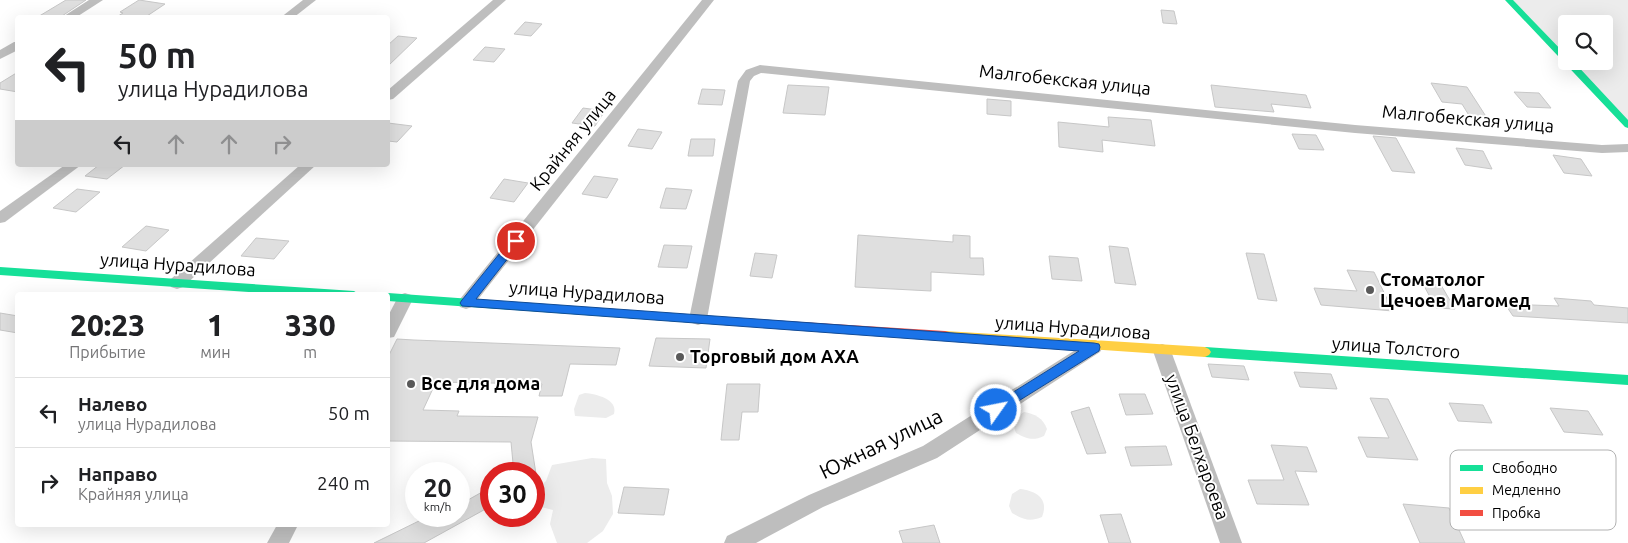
<!DOCTYPE html>
<html lang="ru">
<meta charset="utf-8">
<style>
:root{--surface:#fff;--page:#f2f2f2;--text:#202124;--muted:#757577;--line:#e0e0e0}
body{margin:0;font-family:Ubuntu,sans-serif;background:var(--page);color:var(--text);height:100vh;display:flex;flex-direction:column;font-size:19px;white-space:nowrap}
*{box-sizing:border-box;margin:0}
p{font-size:16px;color:var(--muted)}
.icon{flex:none;width:28px;height:28px;fill:none;stroke:currentColor;stroke-width:2;stroke-linecap:round;stroke-linejoin:round}
.map{position:relative;flex:1;overflow:hidden}
.panel{position:absolute;left:15px;top:292px;width:375px;height:235px;display:flex;flex-direction:column;background:var(--surface);border-radius:5px;box-shadow:0 5px 20px #0002}
.panel>*{flex:none}
.hud{position:absolute;left:15px;top:15px;width:375px;height:152px;border-radius:5px;box-shadow:0 5px 20px #0002;background:#fff;color:var(--text);overflow:hidden}
.tools{position:absolute;left:1558px;top:15px;display:grid;gap:10px}
.tools a{display:grid;place-items:center;width:55px;height:55px;border-radius:5px;background:var(--surface);box-shadow:0 5px 20px #0002;font-size:25px}
.speed{position:absolute;left:405px;top:462px;display:flex;gap:10px;font-size:25px;font-weight:700;text-align:center}
.speed>*{display:grid;place-content:center;width:65px;height:65px;border-radius:50%;background:var(--surface);box-shadow:0 5px 20px #0002;line-height:1}
.speed small{font-size:12px;font-weight:400}
.speed .limit{border:8px solid #d22;background:#fff;color:#111}
.pin{position:absolute;display:grid;place-items:center;width:42px;height:42px;color:#fff;margin:-21px;border:2px solid #fff;border-radius:50%;box-shadow:0 1px 5px #0007}
.me{position:absolute;width:55px;margin:-28px;rotate:57deg;stroke-linejoin:round;filter:drop-shadow(0 0 4px #0008)}
.turn{display:flex;align-items:center;gap:18px;height:105px;padding:0 20px;font-size:22px}
.turn .icon{width:65px;height:65px;stroke-width:2.5}
.turn b{display:block;font-size:35px;line-height:42px}
.lanes{display:flex;align-items:center;height:48px;padding:0 20px;background:#0003;justify-content:center;gap:25px;direction:ltr}
.lanes .off{opacity:.35}
.eta{display:flex;justify-content:space-evenly;align-items:center;height:85px;text-align:center}
.eta b{font-size:30px;font-weight:800;line-height:35px}
ul{padding:0;list-style:none}
li{display:flex;align-items:center;gap:15px;height:70px;padding:0 20px;border-top:1px solid var(--line)}
li div{flex:1}
li b{display:block;font-size:19px}
li em{font-style:normal}
.map>svg:first-child{display:block}
</style>
<div class="map">
<svg width="1628" height="543" viewBox="0 0 1628 543">
<rect width="100%" height="100%" fill="#fff"/>
<g fill="#ececec">
<path d="M1509 0H1628V125L1568 61H1604V24H1566V60Z"/>
<path d="M585 393C596 394 618 399 614 414L606 418 575 416 574 409 579 395Z"/>
<path d="M1024 412C1035 414 1043 418 1047 429L1044 436C1033 441 1027 439 1016 433 1012 423 1014 418 1024 412Z"/>
<path d="M592 458 606 459 607 483 612 496 613 514 603 531 587 543H557L550 524 553 510 541 507 534 501 537 489 546 481 552 465Z"/>
<path d="M1020 489C1037 491 1049 499 1042 517 1030 522 1024 520 1012 513L1009 506 1012 494Z"/>
</g>
<g fill="#dfdfdf" stroke="#c7c7c7">
<path d="M66 0H86L59 18H36Z"/>
<path d="M139 0 165 4 144 18H115L123 13 120 12Z"/>
<path d="M1161 10 1174 11 1177 24 1163 23Z"/>
<path d="M525 22 542 24 531 36 514 34Z"/>
<path d="M398 36 417 38 388 66V45Z"/>
<path d="M485 47 505 49 494 62 473 60Z"/>
<path d="M18 72V92L0 89V83Z"/>
<path d="M1431 83 1467 87 1487 118 1470 117 1462 104 1442 102Z"/>
<path d="M788 85 829 87 825 115 783 113Z"/>
<path d="M1211 85 1306 95 1311 108 1271 104 1274 112 1215 107Z"/>
<path d="M702 89 725 90 722 105 698 104Z"/>
<path d="M1514 92 1539 93 1551 108 1527 107Z"/>
<path d="M987 99 1011 101V116L987 114Z"/>
<path d="M583 108 605 111 595 126 572 123Z"/>
<path d="M1108 117 1151 120 1155 146 1102 140 1103 152 1059 147 1058 122 1109 127Z"/>
<path d="M388 123 412 126 397 142 388 141Z"/>
<path d="M638 129 662 132 652 149 628 146Z"/>
<path d="M1292 134 1316 135 1324 150 1299 149Z"/>
<path d="M1373 136 1396 138 1415 173 1392 171Z"/>
<path d="M691 139H715L713 156H688Z"/>
<path d="M1456 148 1483 151 1492 169 1465 165Z"/>
<path d="M1553 155 1581 159 1592 176 1564 173Z"/>
<path d="M99 165H125L107 179 85 176Z"/>
<path d="M594 176 618 179 607 198 582 194Z"/>
<path d="M504 179 528 183 514 202 490 198Z"/>
<path d="M666 188 692 190 686 209 660 208Z"/>
<path d="M77 189 100 192 76 212 53 208Z"/>
<path d="M146 226 169 230 146 251 122 247Z"/>
<path d="M858 235 953 242V235L970 236V258H983L984 275 931 272V291L855 287Z"/>
<path d="M256 238 289 241 274 259 241 256Z"/>
<path d="M664 245 692 246 687 268 658 267Z"/>
<path d="M1109 246 1128 248 1136 285 1115 283Z"/>
<path d="M755 253 777 255 772 278 750 276Z"/>
<path d="M1246 253 1264 254 1277 301 1258 299Z"/>
<path d="M1049 256 1078 258 1082 281 1052 279Z"/>
<path d="M1347 270 1374 272 1393 311 1321 305 1314 288 1357 291Z"/>
<path d="M1423 284 1441 285 1455 309 1436 308Z"/>
<path d="M1554 298 1591 301 1594 305 1628 308V323L1513 316 1505 304 1559 306Z"/>
<path d="M0 313 18 316V333L0 330Z"/>
<path d="M656 338 710 339 706 368 649 366Z"/>
<path d="M397 339 414 340 620 348 616 365 570 364 562 396H539L542 384 436 382 423 410 459 411 457 416 538 417 531 442 536 474H514L511 442 388 441V357Z"/>
<path d="M1208 364 1244 366 1249 380 1212 377Z"/>
<path d="M1294 372 1331 374 1337 389 1300 387Z"/>
<path d="M727 384H760L758 412H742L739 440H721Z"/>
<path d="M1119 394H1145L1153 414 1126 415Z"/>
<path d="M1370 398 1388 399 1418 460 1367 457 1358 437 1389 438Z"/>
<path d="M1449 403 1483 405 1492 423 1458 421Z"/>
<path d="M1089 407 1106 453 1087 454 1071 412Z"/>
<path d="M1550 408 1588 411 1603 435 1564 432Z"/>
<path d="M1271 445 1307 447 1317 472 1295 471 1309 505 1257 504 1248 480H1284Z"/>
<path d="M1166 446 1172 465 1131 466 1125 447Z"/>
<path d="M491 487V506L424 543H374L425 518 427 523 439 516H459V505Z"/>
<path d="M624 487 669 489 664 515 618 513Z"/>
<path d="M1403 504 1449 508 1465 543H1420Z"/>
<path d="M1121 514 1131 543H1109L1100 515Z"/>
<path d="M934 525 940 543H903L899 531Z"/>
</g>
<g fill="none" stroke-linecap="round" stroke-linejoin="round">
<g fill="#bebebe" fill-rule="evenodd">
<path d="M89 0H103L75 18H61Z"/>
<path d="M303 0H316L293 18H280Z"/>
<path d="M493 0H506L393 99 388 100V90Z"/>
<path d="M702 0H714L472 307 466 309 460 307 458 303 460 299Z"/>
<path d="M14 42H18V50L0 59V50Z"/>
<path d="M760 65 1355 125 1602 145 1628 144V152L1602 153 1355 133 761 73 754 76 750 81 707 319 704 323 698 325 692 323 689 319 738 81 746 70Z"/>
<path d="M65 165H81L5 222 0 223V211Z"/>
<path d="M300 165H316L183 287 177 289 171 287 169 283 171 279Z"/>
<path d="M405 293 411 295 413 299 394 337 388 338V316L399 295Z"/>
<path d="M1094 340 1100 342 1103 347 1100 352 937 458 823 507 756 543H724L727 536 809 495 923 446 1088 342Z"/>
<path d="M1162 344 1168 346 1171 351 1242 543H1220L1153 351 1156 346Z"/>
<path d="M277 525H298L289 543H267Z"/>
</g>
<g fill="#16e098" fill-rule="evenodd">
<path d="M1505 0H1513L1566 55V61H1573L1628 120V128L1625 127Z"/>
<path d="M0 267 354 291 360 295H294L0 275Z"/>
<path d="M388 293 738 318 742 319 744 322 742 325 738 326 388 301V295H383Z"/>
<path d="M1205 347 1628 375V385L1205 357 1201 355 1199 352 1201 349Z"/>
</g>
<path fill="#ffcf43" fill-rule="evenodd" d="M945 331 1205 347 1209 349 1211 352 1209 355 1205 357 945 339 941 338 939 335 941 332Z"/>
<path fill="#f24e42" fill-rule="evenodd" d="M724 317 945 331 949 332 951 335 949 338 945 339 724 325 720 324 718 321 720 318Z"/>
</g>
<path fill="#1a73e8" stroke="#114b97" d="M516 237 520 238 521 241 520 243 476 299 1094 343 1099 344 1100 347 1099 351 996 415 991 414 989 410 991 406 1079 351 462 306 460 303 462 300 512 238Z"/>
<g fill="#595959" stroke="#fff" stroke-width="2">
<circle cx="1370" cy="290" r="5"/>
<circle cx="680" cy="357" r="5"/>
<circle cx="411" cy="384" r="5"/>
</g>
<g text-anchor="middle" stroke-width="4" stroke-linejoin="round" paint-order="stroke">
<g font-size="18" fill="#000" stroke="#fff">
<text transform="translate(1065 80) rotate(6)" y="6">Малгобекская улица</text>
<text transform="translate(1468 119) rotate(5)" y="6">Малгобекская улица</text>
<text transform="translate(573 140) rotate(-51)" y="6">Крайняя улица</text>
<text transform="translate(178 265) rotate(4)" y="6">улица Нурадилова</text>
<text transform="translate(587 293) rotate(4)" y="6">улица Нурадилова</text>
<text transform="translate(1073 328) rotate(4)" y="6">улица Нурадилова</text>
<text transform="translate(1396 348) rotate(4)" y="6">улица Толстого</text>
<text transform="translate(1197 447) rotate(70)" y="6">улица Белхароева</text>
</g>
<g font-size="18" font-weight="bold" fill="#000" stroke="#fff" text-anchor="start">
<text x="1380" y="286">Стоматолог<tspan x="1380" dy="21">Цечоев Магомед</tspan></text>
<text x="690" y="363">Торговый дом АХА</text>
<text x="421" y="390">Все для дома</text>
</g>
<g font-size="21" fill="#000" stroke="#fff">
<text transform="translate(881 444) rotate(-26)" y="7">Южная улица</text>
</g>
</g>
<rect x="1450" y="450" width="166" height="80" rx="8" fill="#fff" stroke="#b2b2b2" stroke-width="1"/>
<rect x="1460" y="465" width="23" height="6" fill="#16e098"/>
<rect x="1460" y="487" width="23" height="7" fill="#ffcf43"/>
<rect x="1460" y="510" width="23" height="6" fill="#f24e42"/>
<g font-size="14" fill="#000">
<text x="1492" y="473">Свободно</text>
<text x="1492" y="495">Медленно</text>
<text x="1492" y="518">Пробка</text>
</g>
</svg>
<div class="tools">
<a><svg class="icon" aria-label="search" viewBox="0 0 24 24"><circle cx="10" cy="10" r="6"/><path d="M15 15l6 6"/></svg></a>
</div>
<div class="speed"><div>20<small>km/h</small></div><div class="limit">30</div></div>
<div class="pin" style="left:516px;top:241px;background:#d93025"><svg class="icon" aria-label="arrive" viewBox="0 0 24 24"><path d="M6 21V4h12l-3 4 3 4H6"/></svg></div>
<svg class="me" style="left:996px;top:410px" viewBox="-20 -20 40 40"><circle r="17" fill="#1a73e8" stroke="#fff" stroke-width="3"/><path d="M0-11L8 9 0 5-8 9z" fill="#fff"/></svg>
<div class="hud">
<div class="turn"><svg class="icon" aria-label="left" viewBox="0 0 24 24"><path d="M17 20v-9H6M10 6l-5 5 5 5"/></svg><div><b>50 m</b>улица Нурадилова</div></div>
<div class="lanes"><svg class="icon" aria-label="left" viewBox="0 0 24 24"><path d="M17 20v-9H6M10 6l-5 5 5 5"/></svg><svg class="icon off" aria-label="ahead" viewBox="0 0 24 24"><path d="M12 20V5M6 11l6-6 6 6"/></svg><svg class="icon off" aria-label="ahead" viewBox="0 0 24 24"><path d="M12 20V5M6 11l6-6 6 6"/></svg><svg class="icon off" aria-label="right" viewBox="0 0 24 24"><path d="M7 20v-9h11M14 6l5 5-5 5"/></svg></div>
</div>
<section class="panel">
<div class="eta">
<div><b>20:23</b><p>Прибытие</p></div>
<div><b>1</b><p>мин</p></div>
<div><b>330</b><p>m</p></div>
</div>
<ul>
<li><svg class="icon" aria-label="left" viewBox="0 0 24 24"><path d="M17 20v-9H6M10 6l-5 5 5 5"/></svg><div><b>Налево</b><p>улица Нурадилова</p></div><em>50 m</em></li>
<li><svg class="icon" aria-label="right" viewBox="0 0 24 24"><path d="M7 20v-9h11M14 6l5 5-5 5"/></svg><div><b>Направо</b><p>Крайняя улица</p></div><em>240 m</em></li>
</ul>
</section>
</div>
